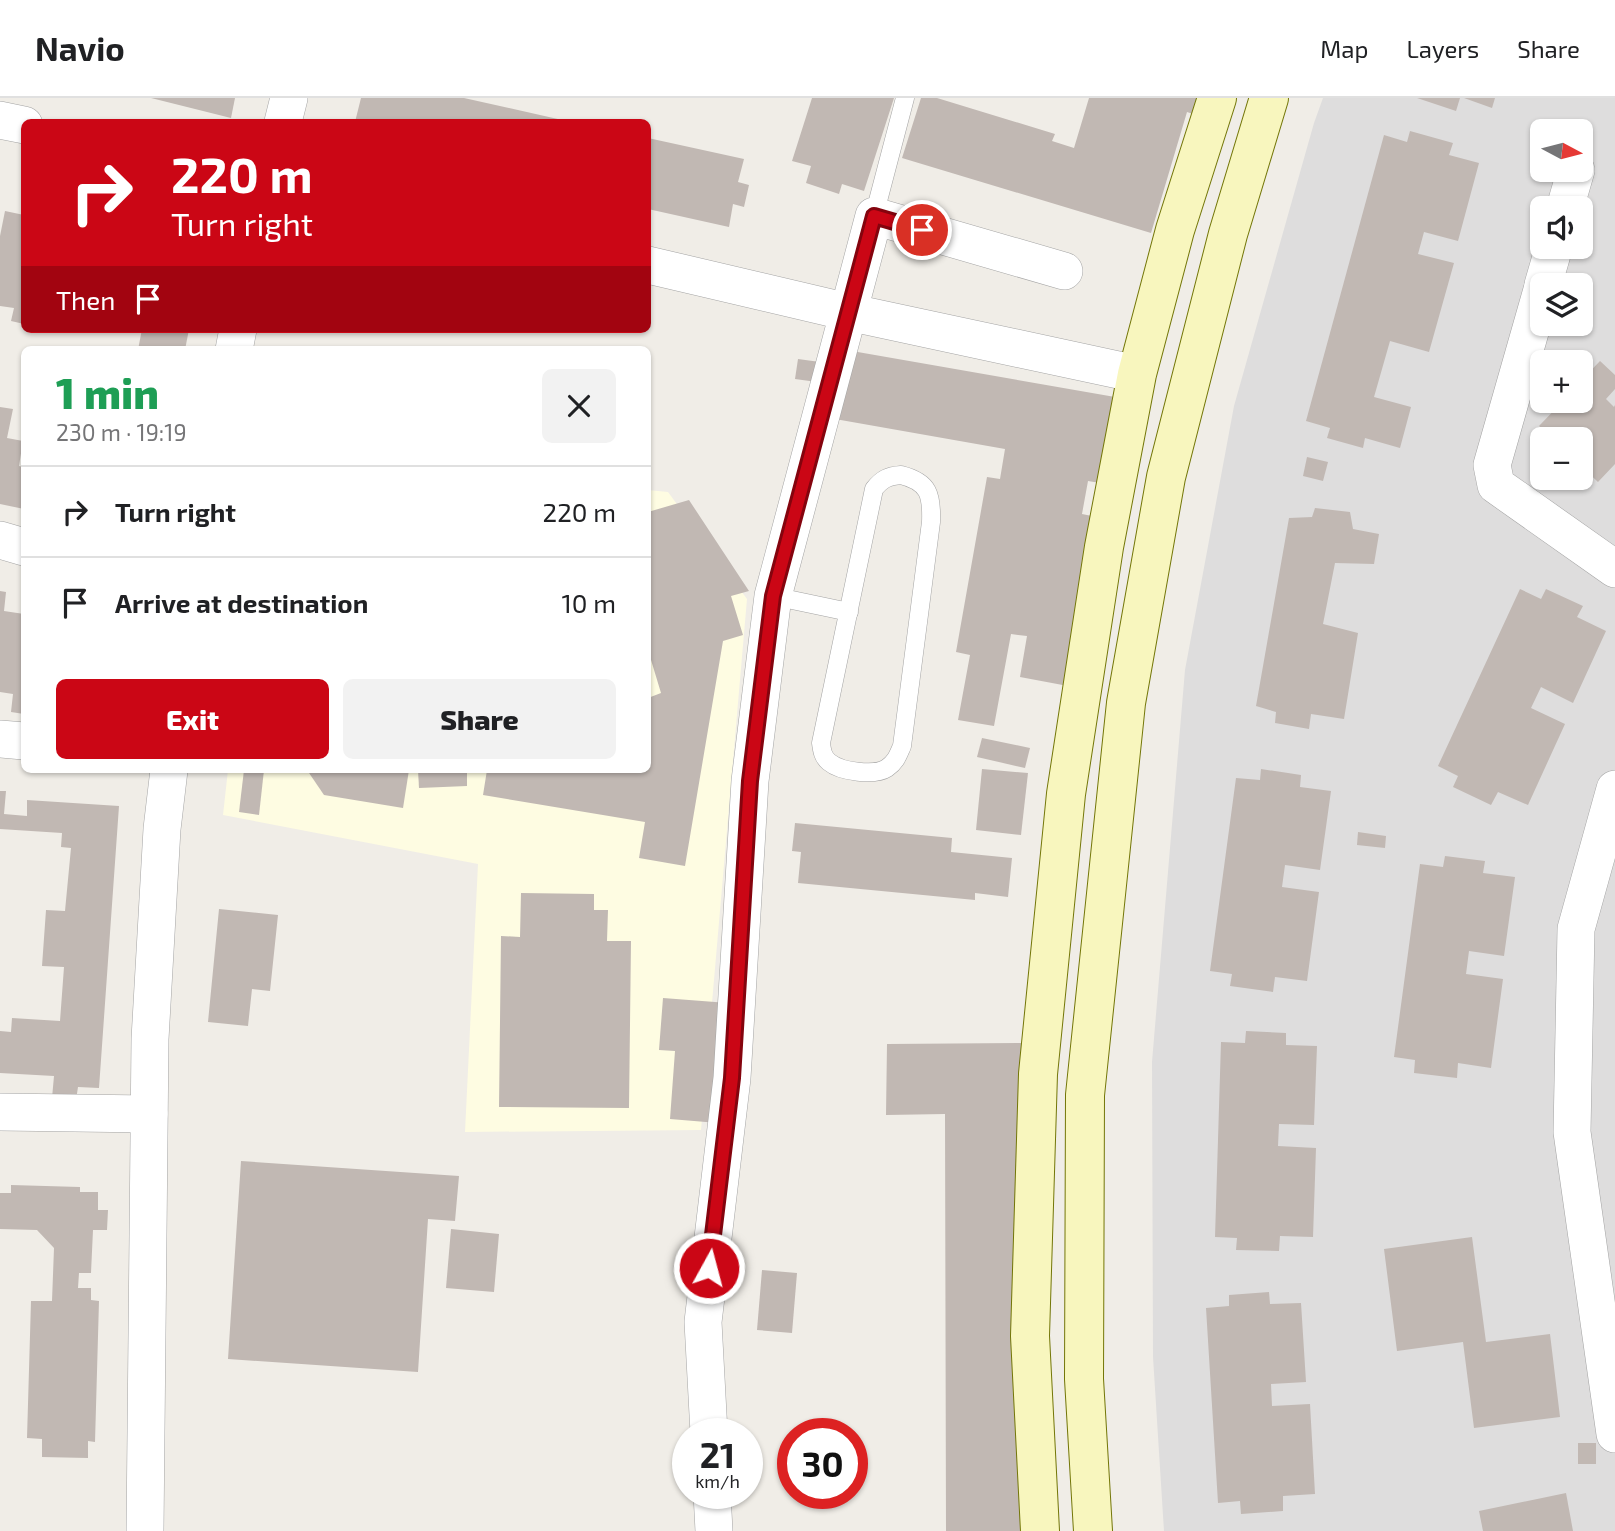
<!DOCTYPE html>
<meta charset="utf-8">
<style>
:root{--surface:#fff;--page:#f2f2f2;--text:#202124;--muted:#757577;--line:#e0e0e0;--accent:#cb0615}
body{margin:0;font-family:"Exo 2",sans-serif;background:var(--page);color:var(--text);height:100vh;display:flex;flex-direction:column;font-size:26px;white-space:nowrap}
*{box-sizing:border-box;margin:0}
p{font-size:23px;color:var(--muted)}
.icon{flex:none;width:38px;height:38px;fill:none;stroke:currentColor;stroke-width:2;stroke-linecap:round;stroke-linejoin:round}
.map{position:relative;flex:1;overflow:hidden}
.side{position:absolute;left:21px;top:248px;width:630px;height:427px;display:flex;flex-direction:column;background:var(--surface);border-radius:10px;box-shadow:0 2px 5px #0004}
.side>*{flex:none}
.top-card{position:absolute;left:21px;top:21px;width:630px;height:214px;border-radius:10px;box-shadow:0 2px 5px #0004;background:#cb0615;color:#fff;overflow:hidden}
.needle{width:46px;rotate:97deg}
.buttons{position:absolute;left:1530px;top:21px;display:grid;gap:14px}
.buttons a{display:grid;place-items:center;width:63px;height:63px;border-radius:10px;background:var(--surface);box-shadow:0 2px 5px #0004;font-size:35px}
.speed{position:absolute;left:672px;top:1320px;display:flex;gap:14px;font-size:35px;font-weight:700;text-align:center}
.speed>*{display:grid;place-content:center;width:91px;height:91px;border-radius:50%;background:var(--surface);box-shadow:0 2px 5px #0004;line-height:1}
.speed small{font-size:18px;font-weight:400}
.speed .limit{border:10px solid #d22;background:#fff;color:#111}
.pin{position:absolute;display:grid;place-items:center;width:60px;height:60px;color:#fff;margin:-30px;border:4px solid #fff;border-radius:50%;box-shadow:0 2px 7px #0007}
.me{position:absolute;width:77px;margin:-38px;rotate:7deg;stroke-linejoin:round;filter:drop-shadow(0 0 5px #0008)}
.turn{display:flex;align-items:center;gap:24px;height:147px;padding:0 35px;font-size:32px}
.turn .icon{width:91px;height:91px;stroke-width:2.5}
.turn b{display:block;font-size:49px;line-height:60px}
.then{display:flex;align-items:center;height:66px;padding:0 35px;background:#0003;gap:14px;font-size:26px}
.round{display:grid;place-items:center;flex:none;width:74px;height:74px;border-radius:10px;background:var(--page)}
.head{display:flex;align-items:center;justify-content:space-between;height:119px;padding:0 35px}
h1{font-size:42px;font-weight:800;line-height:52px;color:#1e9e55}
.primary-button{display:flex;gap:14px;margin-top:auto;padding:14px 35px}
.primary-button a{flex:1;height:80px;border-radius:10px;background:var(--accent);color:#fff;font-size:28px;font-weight:800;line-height:80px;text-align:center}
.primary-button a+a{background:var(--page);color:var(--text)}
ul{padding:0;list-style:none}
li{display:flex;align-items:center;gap:21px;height:91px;padding:0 35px;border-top:2px solid var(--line)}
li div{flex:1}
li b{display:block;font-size:26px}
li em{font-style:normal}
header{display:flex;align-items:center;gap:42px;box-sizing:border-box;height:98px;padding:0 35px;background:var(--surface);border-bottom:2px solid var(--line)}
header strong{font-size:33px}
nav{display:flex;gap:38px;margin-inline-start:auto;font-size:24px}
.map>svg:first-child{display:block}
</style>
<header>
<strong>Navio</strong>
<nav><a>Map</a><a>Layers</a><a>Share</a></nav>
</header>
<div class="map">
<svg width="1615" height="1433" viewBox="0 0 1615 1433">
<rect width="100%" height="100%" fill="#f0ede7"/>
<path fill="#dedddd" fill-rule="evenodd" d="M1323 0H1615V1433H1164L1153 1259 1152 964 1185 572 1234 308 1314 25ZM1542 33H1580V72H1542ZM1542 110H1580V149H1542ZM1542 187H1580V226H1542ZM1542 264H1580V303H1542ZM1542 341H1580V380H1542Z"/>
<path fill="#fefce2" d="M648 392 668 394 747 501 701 1032 465 1034 478 766 223 717 228 672H648Z"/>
<g fill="#c1b8b3">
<path d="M151 0H235L231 20Z"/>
<path d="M361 0H464L571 24H355Z"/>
<path d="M812 0H894L864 93 842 86 839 96 806 85 811 68 792 63Z"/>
<path d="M921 0H937L1055 36 1052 43 1074 50 1089 0H1207L1202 19 1187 14 1151 135 902 60Z"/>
<path d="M1417 0H1460L1456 13Z"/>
<path d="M1464 0H1495L1492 10Z"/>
<path d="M1410 33 1453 45 1449 57 1479 65 1458 143 1424 134 1418 156 1454 165 1429 254 1390 243 1374 299 1411 309 1400 350 1365 340 1363 350 1327 340 1330 330 1306 323 1384 37 1407 44Z"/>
<path d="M648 40 744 61 738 84 749 87 744 109 733 106 729 129 648 111Z"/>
<path d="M5 113 24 117V226L11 223 14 210 0 208V138Z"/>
<path d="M142 231H189L185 252H138Z"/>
<path d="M852 253 1115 299 1100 385 1088 383 1082 416 1097 419 1068 588 1020 579 1027 538 1011 536 994 628 958 622 970 557 956 554 987 379 1000 381 1005 351 835 321Z"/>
<path d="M798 261 820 264 817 284 795 281Z"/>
<path d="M1600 263 1615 277V291L1606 301 1614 309 1615 307V366L1598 384 1580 367V341H1554L1539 328 1563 303H1580V284Z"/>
<path d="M0 309 13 311 7 340 23 343 19 368 24 369V411L0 406Z"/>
<path d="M1307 359 1328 364 1323 383 1303 378Z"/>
<path d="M689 402 749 493 731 498 743 537 723 543 685 768 639 760 645 724 483 697 487 672H648V600L661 595 648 552V414Z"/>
<path d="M1315 410 1350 414 1353 431 1379 436 1374 466 1335 465 1323 526 1358 535 1344 621 1311 616 1309 631 1275 625 1276 614 1256 608 1289 420 1312 419Z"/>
<path d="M1520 491 1541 501 1546 491 1583 508 1577 519 1606 533 1573 605 1541 589 1531 610 1565 626 1528 707 1498 694 1491 707 1453 689 1458 678 1438 668Z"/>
<path d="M0 493 6 494 4 513 24 516V616L11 614 13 596 0 594Z"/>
<path d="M982 640 1030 650 1025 670 977 659Z"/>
<path d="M982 671 1028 675 1021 737 976 732Z"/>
<path d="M1261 671 1301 677 1300 689 1331 693 1320 772 1285 767 1282 789 1319 794 1307 883 1275 879 1273 894 1230 888 1232 876 1210 873 1236 680 1260 682Z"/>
<path d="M244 672H264L259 717 239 714Z"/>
<path d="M307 672H409L403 710 324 697Z"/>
<path d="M418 672H467V688L419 690Z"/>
<path d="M0 693H6L4 716 27 718V702L119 708 99 990 78 989 76 1002 52 1000 54 978 0 975V933L11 934 12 920 60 923 64 869 42 868 46 812 65 813 71 750 61 749 62 735 0 731Z"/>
<path d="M795 725 952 740 951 754 1012 760 1008 799 975 795V802L798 785 801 754 792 753Z"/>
<path d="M1358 734 1386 738 1385 750 1357 747Z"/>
<path d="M1445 758 1485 763 1483 775 1515 779 1504 858 1469 853 1466 876 1503 881 1491 970 1458 965 1457 980 1414 975 1415 962 1394 959 1420 766 1443 769Z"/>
<path d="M521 795 594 796V812H608L607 843H631L629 1010 499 1009 501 838 520 839Z"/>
<path d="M219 811 278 817 270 893 252 891 248 928 208 924Z"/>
<path d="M663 900 728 905 718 1025 670 1021 675 953 659 952Z"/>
<path d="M1246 933 1286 935V947L1317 948 1314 1027 1279 1026 1278 1048 1316 1050 1313 1139 1280 1138 1279 1153 1236 1152 1237 1140 1215 1139 1221 944 1245 945Z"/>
<path d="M1021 945 1022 1433H946L945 1016 886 1017 887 946Z"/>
<path d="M241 1063 459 1078 455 1123 428 1121 418 1274 228 1261Z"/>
<path d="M11 1087 80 1089V1094H98V1112H108L107 1132H93L91 1175H79L78 1190H91V1202L99 1203 95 1344 88 1343V1360L42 1359V1341L27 1340 31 1203H52L54 1150 37 1132 0 1131V1095H11Z"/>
<path d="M451 1131 499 1136 494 1194 446 1190Z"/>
<path d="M1472 1139 1486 1244 1550 1236 1560 1319 1474 1330 1463 1244 1397 1253 1384 1151Z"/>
<path d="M762 1172 797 1175 792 1235 757 1232Z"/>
<path d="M1269 1194 1270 1206 1301 1205 1306 1284 1271 1286 1272 1308 1310 1306 1315 1396 1283 1398V1413L1241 1416 1240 1403 1218 1405 1206 1210 1229 1208V1197Z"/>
<rect x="1578" y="1345" width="18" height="21"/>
<path d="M1566 1395 1573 1433H1483L1479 1413Z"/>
</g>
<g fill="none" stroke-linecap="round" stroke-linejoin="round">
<defs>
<g id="lane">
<path d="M874 118 905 0"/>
<path d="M901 377C929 384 932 397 931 424L902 648C898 657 896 664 887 670 875 678 841 674 829 664 823 659 822 653 821 645L874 391C882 381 888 378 901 377Z"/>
<path d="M773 498 849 514"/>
</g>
<g id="street">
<path d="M0 22 24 27"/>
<path d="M283 24 289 0"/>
<path d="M1565 110 1576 72"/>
<path d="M648 167 848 214 1137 276"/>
<path d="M1543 187 1554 149"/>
<path d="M1542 192 1492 367 1496 387 1615 471"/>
<path d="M234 252 238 231"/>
<path d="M0 442 24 449"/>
<path d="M0 641 24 643"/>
<path d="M1615 691 1576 831 1572 1034 1615 1336"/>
<path d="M0 1014 149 1016"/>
<path d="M709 1335 703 1224 732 980 750 683 773 498 874 118 1064 173"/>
<path d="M712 1395 714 1433"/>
<path d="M145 1433 150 941 162 731 169 672"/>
</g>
<g id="secondary">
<path d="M1040 1433 1030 1238 1038 976 1066 696 1104 449 1137 276 1175 132 1217 0"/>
<path d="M1093 1433 1084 1281 1085 997 1126 605 1166 379 1228 136 1269 0"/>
</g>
</defs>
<use href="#lane" stroke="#a4a4a4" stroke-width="19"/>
<use href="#street" stroke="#a4a4a4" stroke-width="38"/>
<use href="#secondary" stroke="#737608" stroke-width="40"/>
<use href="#lane" stroke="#fff" stroke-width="18"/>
<use href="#street" stroke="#fff" stroke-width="37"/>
<use href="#secondary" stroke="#f8f6be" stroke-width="38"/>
</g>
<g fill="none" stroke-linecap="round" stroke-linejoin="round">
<defs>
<path id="route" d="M709 1170 732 980 750 683 773 498 874 118 922 132"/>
</defs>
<use href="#route" stroke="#84040e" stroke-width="18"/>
<use href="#route" stroke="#cb0615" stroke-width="12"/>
</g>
</svg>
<div class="buttons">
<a><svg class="needle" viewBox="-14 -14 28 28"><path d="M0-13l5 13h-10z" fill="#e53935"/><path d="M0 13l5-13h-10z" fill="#757577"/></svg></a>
<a><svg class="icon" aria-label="sound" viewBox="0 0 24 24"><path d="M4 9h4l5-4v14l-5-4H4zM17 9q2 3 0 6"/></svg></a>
<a><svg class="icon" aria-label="layers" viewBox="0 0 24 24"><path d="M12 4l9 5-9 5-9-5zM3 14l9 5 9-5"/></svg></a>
<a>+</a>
<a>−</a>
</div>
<div class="speed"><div>21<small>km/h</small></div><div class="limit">30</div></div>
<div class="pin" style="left:922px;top:132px;background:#d93025"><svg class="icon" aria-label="arrive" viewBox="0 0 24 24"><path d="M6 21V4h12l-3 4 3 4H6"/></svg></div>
<svg class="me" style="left:709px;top:1170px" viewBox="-20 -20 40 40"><circle r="17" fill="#cb0615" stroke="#fff" stroke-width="3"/><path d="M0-11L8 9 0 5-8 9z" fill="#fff"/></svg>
<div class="top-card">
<div class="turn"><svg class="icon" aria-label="right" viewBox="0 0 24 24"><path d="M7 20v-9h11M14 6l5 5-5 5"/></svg><div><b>220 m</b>Turn right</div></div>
<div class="then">Then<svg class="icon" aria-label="arrive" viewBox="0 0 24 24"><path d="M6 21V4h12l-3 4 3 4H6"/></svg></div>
</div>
<section class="side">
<div class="head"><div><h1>1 min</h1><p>230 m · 19:19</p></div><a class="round"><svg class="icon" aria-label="close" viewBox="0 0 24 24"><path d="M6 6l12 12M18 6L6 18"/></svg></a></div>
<ul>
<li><svg class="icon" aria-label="right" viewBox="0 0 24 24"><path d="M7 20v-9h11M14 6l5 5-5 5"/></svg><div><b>Turn right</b></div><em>220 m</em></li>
<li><svg class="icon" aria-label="arrive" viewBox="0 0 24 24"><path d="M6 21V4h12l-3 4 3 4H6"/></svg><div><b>Arrive at destination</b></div><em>10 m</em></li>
</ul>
<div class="primary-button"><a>Exit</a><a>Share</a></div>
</section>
</div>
